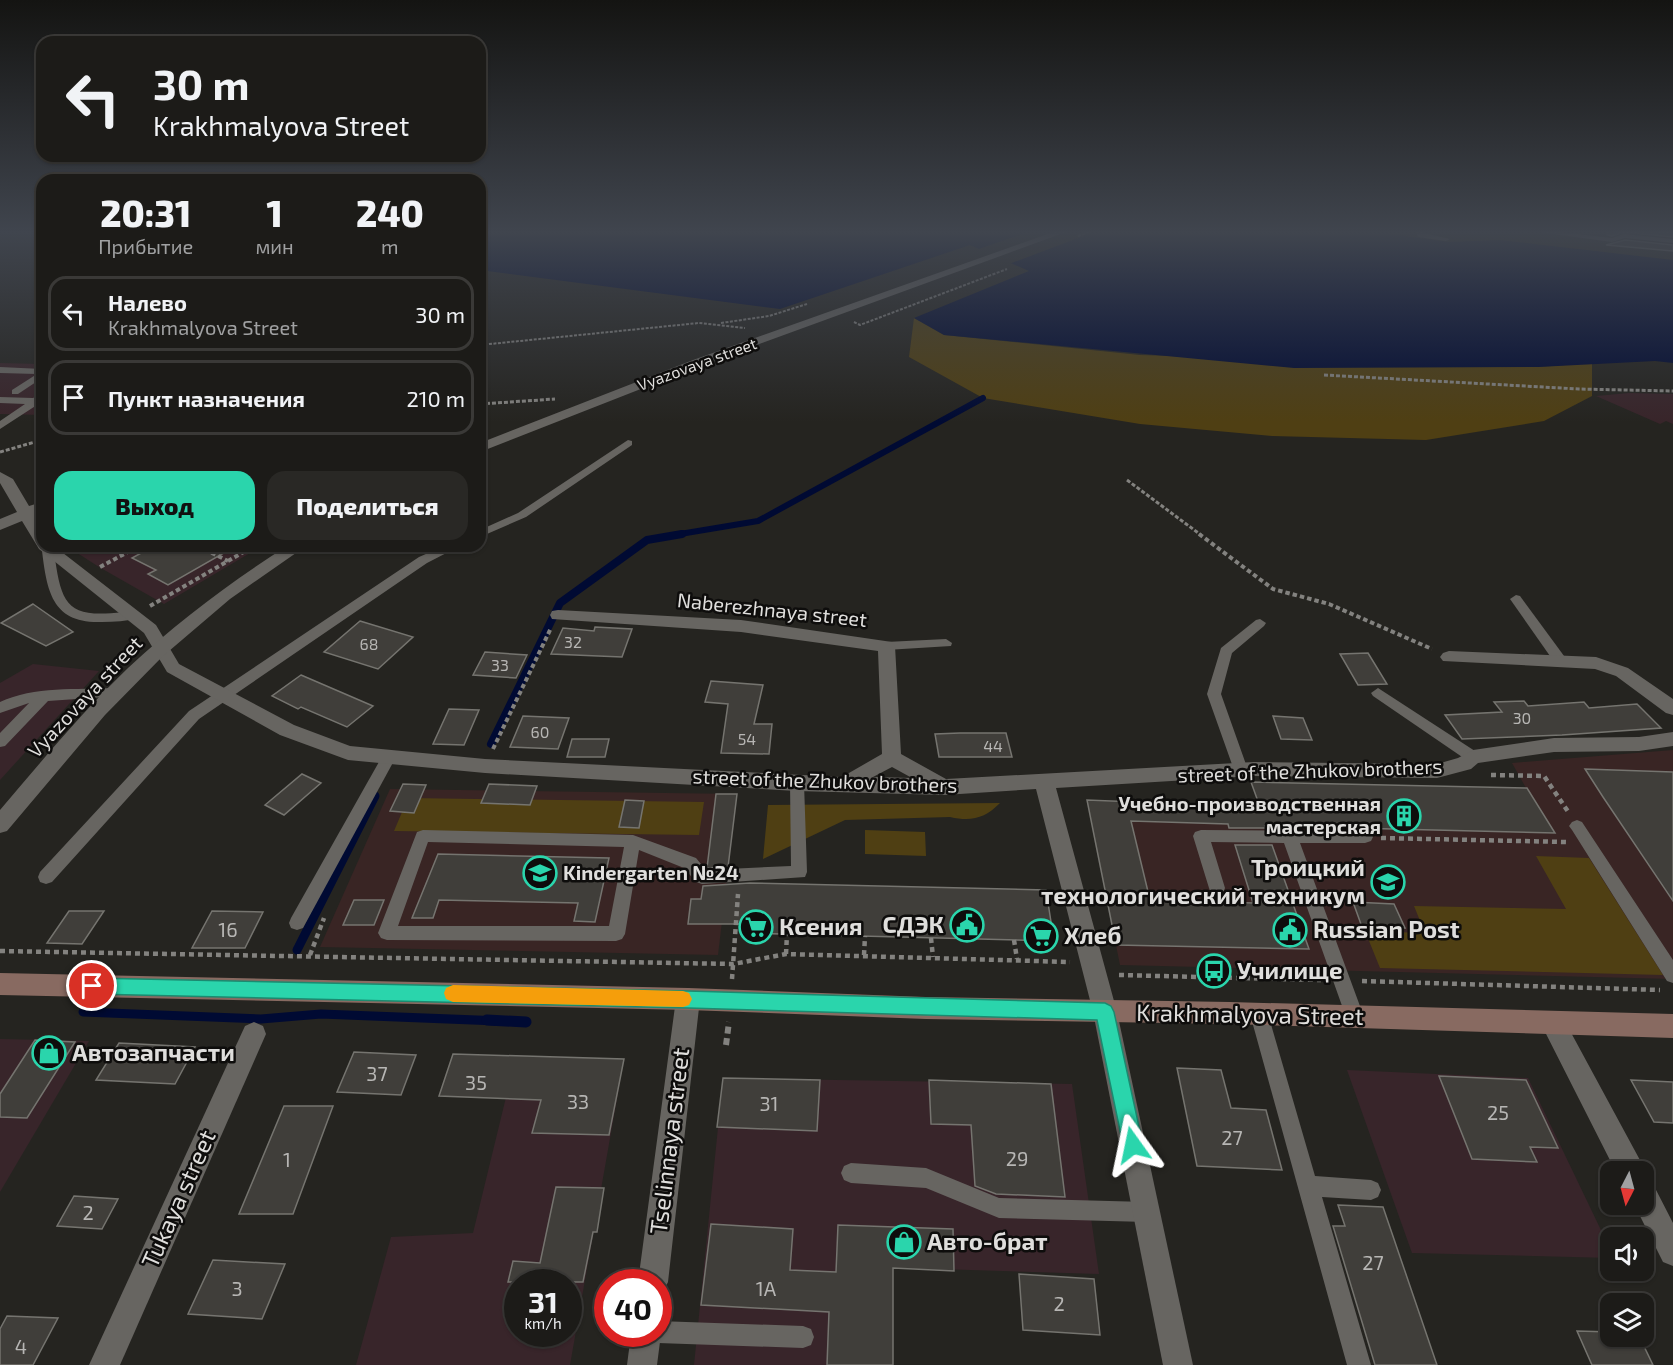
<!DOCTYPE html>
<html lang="ru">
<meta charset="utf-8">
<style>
:root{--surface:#1c1b18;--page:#292825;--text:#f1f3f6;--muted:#a0a1a2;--line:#3a3937;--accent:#2ad5ac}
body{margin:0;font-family:"Exo 2",sans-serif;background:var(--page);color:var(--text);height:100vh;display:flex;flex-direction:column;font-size:22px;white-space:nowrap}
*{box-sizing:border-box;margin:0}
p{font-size:20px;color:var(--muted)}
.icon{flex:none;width:33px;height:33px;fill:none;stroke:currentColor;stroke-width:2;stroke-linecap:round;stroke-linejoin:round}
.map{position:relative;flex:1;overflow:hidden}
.details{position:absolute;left:36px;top:174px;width:450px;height:378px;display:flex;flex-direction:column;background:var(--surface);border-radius:18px;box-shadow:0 2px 4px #0004,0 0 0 2px var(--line)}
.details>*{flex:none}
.top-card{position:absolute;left:36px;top:36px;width:450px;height:126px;border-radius:18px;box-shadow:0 2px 4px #0004,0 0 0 2px var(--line);background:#1c1b18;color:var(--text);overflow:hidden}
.needle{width:39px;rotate:186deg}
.controls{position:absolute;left:1600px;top:1161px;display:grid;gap:12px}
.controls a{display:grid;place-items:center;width:54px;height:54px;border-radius:12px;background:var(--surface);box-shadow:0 2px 4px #0004,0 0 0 2px var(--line);font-size:30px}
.speed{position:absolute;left:504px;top:1269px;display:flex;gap:12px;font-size:30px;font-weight:700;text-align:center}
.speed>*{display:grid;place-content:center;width:78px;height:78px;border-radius:50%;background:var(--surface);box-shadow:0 2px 4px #0004,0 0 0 2px var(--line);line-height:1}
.speed small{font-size:15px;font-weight:400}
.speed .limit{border:9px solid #d22;background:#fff;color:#111}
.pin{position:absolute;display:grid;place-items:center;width:51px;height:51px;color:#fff;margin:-26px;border:3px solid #fff;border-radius:50%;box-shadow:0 2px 6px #0007}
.me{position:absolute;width:66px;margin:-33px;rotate:348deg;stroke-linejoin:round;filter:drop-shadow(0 0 4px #0008)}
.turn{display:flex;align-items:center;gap:21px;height:126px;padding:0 18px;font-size:27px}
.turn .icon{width:78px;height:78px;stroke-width:2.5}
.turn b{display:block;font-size:42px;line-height:51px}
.eta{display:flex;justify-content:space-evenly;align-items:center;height:102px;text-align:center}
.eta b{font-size:36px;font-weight:800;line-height:42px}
.cta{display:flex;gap:12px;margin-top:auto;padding:12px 18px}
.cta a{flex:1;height:69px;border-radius:18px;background:var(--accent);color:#111;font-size:24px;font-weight:800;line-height:69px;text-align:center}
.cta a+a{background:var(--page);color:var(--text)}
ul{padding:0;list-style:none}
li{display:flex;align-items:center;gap:18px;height:75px;margin:0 12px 9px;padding:0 6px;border:3px solid var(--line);border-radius:18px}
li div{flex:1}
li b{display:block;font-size:22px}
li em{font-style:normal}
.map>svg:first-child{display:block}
</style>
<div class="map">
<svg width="1673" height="1365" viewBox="0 0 1673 1365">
<rect width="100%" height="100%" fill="#252420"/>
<g fill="#38252a" fill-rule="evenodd">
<path d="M0 363 42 364V415L0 414Z"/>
<path d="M1629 393 1673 394V424L1666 421 1660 424 1596 396Z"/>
<path d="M70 546H262L164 604 99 567 68 547Z"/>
<path d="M33 664 99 671 0 780V683Z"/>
<path d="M0 1039 89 1041 0 1192Z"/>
<path d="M516 1056 624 1059 570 1365H356L391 1237 473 1233ZM518 1282H568V1334H518Z"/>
<path d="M1347 1070 1528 1078 1611 1251V1258L1412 1253Z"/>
<path d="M723 1078 1072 1084 1099 1274 843 1266 893 1275V1365H694Z"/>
</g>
<g fill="#392524">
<path d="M1673 750V979L1120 965 1087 800 1260 807 1526 788 1512 763Z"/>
<path d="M390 789 737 794 718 955 320 947Z"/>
</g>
<g fill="#4f3f13">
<path d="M914 318 944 335 1140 355 1538 367 1592 363V396L1544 421 1426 440 1272 436 1140 424 983 398 909 357Z"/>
<path d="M408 798 704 802 699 835 394 831Z"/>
<path d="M1000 803C985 818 972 822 950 817L845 820 763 859 768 805Z"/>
<path d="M865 830 925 832 926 856 865 854Z"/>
<path d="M1536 856 1589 858 1663 975 1380 968 1365 931 1425 933 1414 906 1566 909Z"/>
</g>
<path fill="#000a33" d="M480 231H1369L1448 242 1500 240 1673 260V363L1655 361 1538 367 1294 368 944 335 914 318 1029 271 970 245 780 309 480 270Z"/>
<path fill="#252420" d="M1030 231H1097L1009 264 976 250Z"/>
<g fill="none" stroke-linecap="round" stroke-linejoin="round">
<path stroke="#000a33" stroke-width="6" d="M674 535 758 521 983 398"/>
<path stroke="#000a33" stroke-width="8" d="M491 744 560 603 647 540 682 534"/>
<g stroke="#000a33" stroke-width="9">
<path d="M297 950 375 796"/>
<path d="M83 1012 261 1019 321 1014 526 1022"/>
</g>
<path stroke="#000a33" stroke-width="11" d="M487 1020 526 1022"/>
</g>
<g fill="#403e3a" stroke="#75746f" stroke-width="1.5">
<path d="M1607 231 1673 232V237L1624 232 1612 236 1607 235Z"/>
<path d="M1625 240 1673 245V251L1606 245Z"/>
<path d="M154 546H236L168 585 148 574 156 570 132 558Z"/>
<path d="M33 604 73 632 46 646 1 623Z"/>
<path d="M360 621 413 637 378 669 324 652Z"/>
<path d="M595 627 632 629 622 657 551 654 563 628 594 631Z"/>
<path d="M485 652 527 655 516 678 473 675Z"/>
<path d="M1368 653 1387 684 1358 685 1340 654Z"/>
<path d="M301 675 373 706 347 727 301 707 298 709 272 696Z"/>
<path d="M711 681 763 685 754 724H772L769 754 721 753 728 704 705 702Z"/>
<path d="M1524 701 1528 706 1584 702 1589 708 1637 704 1661 728 1562 735 1462 739 1445 715 1502 712 1494 702Z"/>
<path d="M449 709 479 710 464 745 433 744Z"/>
<path d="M523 716 569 718 558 749 510 747Z"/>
<path d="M1273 716 1303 718 1312 740 1281 739Z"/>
<path d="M960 733H1006L1012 757H939L935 734Z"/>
<path d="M572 739H609L605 757H567Z"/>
<path d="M1585 769 1673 772V901L1603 797Z"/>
<path d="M302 774 321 783 284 815 265 805Z"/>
<path d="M1251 782 1527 788 1555 833 1265 826 1266 828H1229L1228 824 1131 821 1150 900 1253 903 1235 845H1272L1309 949 1116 945 1087 800 1260 807Z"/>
<path d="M403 784 426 785 414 813 390 811Z"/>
<path d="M489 784 537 786 530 805 481 803Z"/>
<path d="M716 794H737L728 867 707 868Z"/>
<path d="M625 800 644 801 639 828 619 827Z"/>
<path d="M438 854 609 858 595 922 574 921 578 903 439 900 433 918H412Z"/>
<path d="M750 883 1046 890 1054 941 743 933 745 924H688L691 899H701L703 886Z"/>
<path d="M354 900H384L374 925H343Z"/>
<path d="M1353 902 1394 904 1405 928 1362 927Z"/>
<path d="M69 911H104L82 944 47 943Z"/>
<path d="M212 911 263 912 245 948H192Z"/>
<path d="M35 1040 75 1042 27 1118 0 1117V1094Z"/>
<path d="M119 1043 195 1047 175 1084 96 1080Z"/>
<path d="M354 1052 416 1055 401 1095 337 1092Z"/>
<path d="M453 1054 624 1059 609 1135 532 1133 541 1100 439 1096Z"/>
<path d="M1177 1068 1221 1070 1231 1108 1266 1110 1282 1170 1197 1166Z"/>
<path d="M1439 1076 1526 1080 1558 1148 1530 1147 1537 1162 1472 1159Z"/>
<path d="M723 1078 820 1080 817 1131 717 1127Z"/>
<path d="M929 1080 1051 1084 1065 1197 996 1194 975 1186 971 1125 931 1124Z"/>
<path d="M1631 1080 1673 1082V1123L1654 1122Z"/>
<path d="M284 1106H333L293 1214H239Z"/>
<path d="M556 1187 604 1188 597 1232H593L583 1282H508L513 1261 540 1263Z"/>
<path d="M74 1196 118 1199 102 1229 57 1226Z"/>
<path d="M1338 1205 1383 1207 1437 1365H1375L1333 1226H1345Z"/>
<path d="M711 1224 793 1229 790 1270 836 1272 838 1225 953 1229 954 1271 893 1268V1365H827L829 1312 701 1305Z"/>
<path d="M213 1260 285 1264 262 1319 188 1314Z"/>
<path d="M1019 1274 1094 1279 1100 1335 1023 1330Z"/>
<path d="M7 1316 58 1318 33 1365H0V1329Z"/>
<path d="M1577 1331 1611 1332V1336H1639L1653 1365H1592Z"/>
</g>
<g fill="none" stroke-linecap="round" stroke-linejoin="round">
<g stroke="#83827f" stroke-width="2" stroke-dasharray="3 1.5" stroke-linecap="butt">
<path d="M1078 236 1092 231"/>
<path d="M854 322 860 325 1007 269"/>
<path d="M721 323 769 316 807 304"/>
<path d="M480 345 699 323 745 328"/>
</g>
<g stroke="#83827f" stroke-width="3" stroke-dasharray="4 2" stroke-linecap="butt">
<path d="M1324 375 1579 389 1673 391"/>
<path d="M480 404 555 399"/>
<path d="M0 452 42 440"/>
<path d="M1127 480 1201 535"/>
</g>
<g stroke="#83827f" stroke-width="4" stroke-dasharray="4.5 3" stroke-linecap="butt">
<path d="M1199 534 1273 589 1329 604 1432 649"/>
<path d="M198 546 228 561"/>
<path d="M144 551 140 550 148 546"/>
<path d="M100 567 139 546"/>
<path d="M150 606 254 546"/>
<path d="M493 749 551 628"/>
</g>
<g stroke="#83827f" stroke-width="4.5" stroke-dasharray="5 4" stroke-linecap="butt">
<path d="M1491 775 1544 776 1569 813"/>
<path d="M1381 838 1566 842"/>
<path d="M931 938 933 957"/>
<path d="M1014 940 1017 959"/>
<path d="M0 951 733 964 786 954 1070 962"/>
<path d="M786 954 787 934"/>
<path d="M310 955 324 918"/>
<path d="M864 955 865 936"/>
<path d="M1119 975 1321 980"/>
<path d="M732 979 738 894"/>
<path d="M1362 981 1660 990"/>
</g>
<path stroke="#83827f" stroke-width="6" stroke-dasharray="7 4.5" stroke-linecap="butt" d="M726 1045 729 1022"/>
<g fill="#676561" fill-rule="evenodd">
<path d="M1415 231H1422L1424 233 1450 239 1446 241 1418 237Z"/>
<path d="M1531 231H1551L1612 238 1624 234 1673 239V243L1625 238 1612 242Z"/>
<path d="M0 367 42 369V375H40L42 378 18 394H12V390L37 374 0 373Z"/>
<path d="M42 393 40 403 0 429V421L25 404 0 403V397L33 398Z"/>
<path d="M628 440 632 441V445L526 517 480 537V530L518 513Z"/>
<path d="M444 546H460L427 563 199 719 52 882 46 884 40 882 38 877 40 872 189 711 419 557Z"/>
<path d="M48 548 54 551C61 604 66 619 123 612 130 611 135 610 140 615L138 618C127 621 114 622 102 622 52 624 47 591 42 551Z"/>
<path d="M1516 595 1520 596 1567 660 1569 663 1567 666H1557L1510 599Z"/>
<path d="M1260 619 1266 623 1264 626 1232 653 1221 694 1248 770 1246 774H1236L1234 770 1207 694 1221 648 1256 620Z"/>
<path d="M946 639 952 643 951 646 886 650 880 646 886 642Z"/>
<path d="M114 688 119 690 121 693 119 696 48 701 5 746 0 747V733L29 703 0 713V702C34 686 77 690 114 688Z"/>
<path d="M1378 688 1478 753 1480 757 1478 761H1468L1373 696 1371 693Z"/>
<path d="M389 752 394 753 396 757 303 928 297 930 291 928 289 923 291 918 384 753Z"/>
<path d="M797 777 802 779 804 783 807 872 805 877 702 884 696 882 684 868 639 850 625 934 622 939 616 941 387 940 381 938 378 933 417 832 423 830 633 835 696 858 706 870 791 866 790 783 792 779ZM428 842 624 847 609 926H398Z"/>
<path d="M1577 820 1582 822 1673 960V983L1667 981 1572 830 1569 826 1572 822Z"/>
<path d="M1201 830 1365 831 1371 833 1373 837 1371 841 1365 843H1300L1364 1017 1361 1023 1355 1026 1349 1023 1346 1017 1284 843 1211 842 1225 888 1223 893 1217 895 1211 893 1209 888 1193 836 1195 832Z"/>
<path d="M1259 1006 1265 1008 1268 1014 1315 1176 1371 1180 1378 1183 1381 1190 1378 1197 1371 1200 1322 1197 1371 1365H1347L1250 1014 1253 1008Z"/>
<path d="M851 1163 926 1168 999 1198 1147 1202 1154 1205 1157 1212 1154 1219 1147 1222 999 1218 926 1188 851 1183 844 1180 841 1173 844 1166Z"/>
<path d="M658 1321 803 1326 811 1329 814 1337 811 1345 803 1348 658 1343 650 1340 647 1334H658Z"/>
</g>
<g fill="#676561" fill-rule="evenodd">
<path d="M0 472 13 479 29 506 42 502V511L34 515 42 529V546H54L156 625 179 664 294 725 350 746 485 759 842 777 882 754 878 651 741 632 552 619 550 615 552 611 558 610 741 620 892 642 895 646 901 754 946 779 1254 762 1437 764 1458 758 1473 750 1554 738 1639 737 1673 732V746L1639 751 1554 752 1478 763 1471 769 1437 778 1254 776 1056 788 1117 1012 1114 1020 1105 1023 1096 1020 1093 1012 1036 789 944 795 797 791 485 773 348 760 280 735 167 672 144 633 39 549 22 521 0 530V519L17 512 0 483ZM892 767 912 778 873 777Z"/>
<path d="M1449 651 1596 657 1628 668 1673 699V715L1666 713 1616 676 1595 669 1443 661 1440 657 1443 653Z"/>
<path d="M688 988 696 991 700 999 668 1282 663 1292 658 1294V1282H638L676 999 680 991Z"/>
<path d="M1553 1012 1562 1016 1641 1162 1645 1172 1644 1173V1172H1616L1541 1024 1544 1016Z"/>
<path d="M254 1022 263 1026 266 1034 120 1365H89L245 1026Z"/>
<path d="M1644 1182 1654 1186 1673 1223V1266L1663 1262 1634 1204H1644Z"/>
<path d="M658 1328 661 1334 657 1365H627L631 1334H658Z"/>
</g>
<g fill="#676561" fill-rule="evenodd">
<path d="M1056 231H1069L702 365 480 452V443L693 360Z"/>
<path d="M287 546H306L230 599 162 657 105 715 7 831 0 833V810C41 762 82 712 128 668 177 622 231 582 287 546Z"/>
<path d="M1105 1001 1114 1004 1117 1012 1193 1365H1163L1093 1012 1096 1004Z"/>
</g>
<path fill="#886a61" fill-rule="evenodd" d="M0 973 688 988 926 997 1230 1002 1673 1014V1038L1230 1024 926 1019 688 1010 0 995Z"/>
</g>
<linearGradient id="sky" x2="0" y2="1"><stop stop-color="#141412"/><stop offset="0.55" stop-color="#40454e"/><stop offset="1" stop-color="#40454e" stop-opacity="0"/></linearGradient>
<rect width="1673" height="422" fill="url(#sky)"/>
<path fill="#2ad5ac" stroke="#1b8a70" stroke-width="1.5" d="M92 978 688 991 1105 1003 1111 1006 1114 1012 1143 1145 1140 1152 1133 1155 1126 1152 1123 1145 1097 1020 688 1008 92 994 85 992 83 986 85 980Z"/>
<path fill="#f59e0b" d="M453 985 683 991 689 993 692 999 689 1005 683 1007 453 1002 446 999 444 993 446 988Z"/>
<defs>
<symbol id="building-ring" viewBox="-11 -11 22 22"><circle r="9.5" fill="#0e0d0c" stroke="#2ad5ac" stroke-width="1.5"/><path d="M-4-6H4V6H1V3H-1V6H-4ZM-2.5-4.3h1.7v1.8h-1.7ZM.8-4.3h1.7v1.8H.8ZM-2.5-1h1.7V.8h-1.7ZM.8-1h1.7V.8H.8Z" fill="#2ad5ac"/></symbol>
<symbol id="school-ring" viewBox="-11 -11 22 22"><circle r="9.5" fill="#0e0d0c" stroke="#2ad5ac" stroke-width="1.5"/><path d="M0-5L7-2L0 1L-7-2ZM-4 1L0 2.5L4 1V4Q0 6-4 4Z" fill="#2ad5ac"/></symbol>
<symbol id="university-ring" viewBox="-11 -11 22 22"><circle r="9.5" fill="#0e0d0c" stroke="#2ad5ac" stroke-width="1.5"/><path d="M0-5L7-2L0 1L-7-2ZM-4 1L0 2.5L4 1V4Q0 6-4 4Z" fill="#2ad5ac"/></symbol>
<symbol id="civic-ring" viewBox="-11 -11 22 22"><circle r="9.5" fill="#0e0d0c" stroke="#2ad5ac" stroke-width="1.5"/><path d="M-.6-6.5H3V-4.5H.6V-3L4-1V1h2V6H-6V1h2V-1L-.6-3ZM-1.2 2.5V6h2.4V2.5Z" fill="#2ad5ac"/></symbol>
<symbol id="supermarket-ring" viewBox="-11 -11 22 22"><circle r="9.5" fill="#0e0d0c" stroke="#2ad5ac" stroke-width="1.5"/><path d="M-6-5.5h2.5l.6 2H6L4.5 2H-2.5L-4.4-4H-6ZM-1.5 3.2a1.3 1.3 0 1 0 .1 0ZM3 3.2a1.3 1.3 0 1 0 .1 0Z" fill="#2ad5ac"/></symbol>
<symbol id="bus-ring" viewBox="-11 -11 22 22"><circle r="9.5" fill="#0e0d0c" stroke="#2ad5ac" stroke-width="1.5"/><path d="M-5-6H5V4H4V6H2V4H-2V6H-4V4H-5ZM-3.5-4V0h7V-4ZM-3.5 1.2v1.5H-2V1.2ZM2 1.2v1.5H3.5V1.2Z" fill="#2ad5ac"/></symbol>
<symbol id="shop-ring" viewBox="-11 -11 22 22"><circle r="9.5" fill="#0e0d0c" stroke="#2ad5ac" stroke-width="1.5"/><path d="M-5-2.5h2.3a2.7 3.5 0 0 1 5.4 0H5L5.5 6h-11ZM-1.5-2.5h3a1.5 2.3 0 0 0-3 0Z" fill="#2ad5ac"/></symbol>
</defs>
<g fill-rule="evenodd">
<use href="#building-ring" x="1385" y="797" width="38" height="38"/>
<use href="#school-ring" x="521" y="854" width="38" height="38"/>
<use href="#university-ring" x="1369" y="863" width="38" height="38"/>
<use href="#civic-ring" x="948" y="906" width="38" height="38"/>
<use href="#supermarket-ring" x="737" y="908" width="38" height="38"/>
<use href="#civic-ring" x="1271" y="911" width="38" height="38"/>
<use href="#supermarket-ring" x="1022" y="917" width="38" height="38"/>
<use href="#bus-ring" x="1195" y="952" width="38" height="38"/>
<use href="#shop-ring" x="30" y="1034" width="38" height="38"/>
<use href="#shop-ring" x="885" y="1223" width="38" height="38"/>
</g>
<g text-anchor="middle" stroke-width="5" stroke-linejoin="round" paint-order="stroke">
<g font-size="16" fill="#dfdedc" stroke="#0e0d0c">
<text transform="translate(697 364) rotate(-20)" y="6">Vyazovaya street</text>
</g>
<g font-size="16" fill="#b7b6b4">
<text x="573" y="648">32</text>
<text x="369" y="650">68</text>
<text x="500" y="671">33</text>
<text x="1522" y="724">30</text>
<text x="540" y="738">60</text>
<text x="747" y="745">54</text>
<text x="993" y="752">44</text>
</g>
<g font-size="20" fill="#dfdedc" stroke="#0e0d0c">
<text transform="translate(772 610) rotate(6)" y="7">Naberezhnaya street</text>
<text transform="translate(85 697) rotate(-47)" y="7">Vyazovaya street</text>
<text transform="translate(1310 771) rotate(-2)" y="7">street of the Zhukov brothers</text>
<text transform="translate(825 781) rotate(2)" y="7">street of the Zhukov brothers</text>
</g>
<g font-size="20" font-weight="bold" fill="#dfdedc" stroke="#0e0d0c" text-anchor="end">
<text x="1381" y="811">Учебно-производственная<tspan x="1381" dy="23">мастерская</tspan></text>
<text x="563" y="880" text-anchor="start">Kindergarten №24</text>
</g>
<g font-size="20" fill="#b7b6b4">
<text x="228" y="937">16</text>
<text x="377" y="1081">37</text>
<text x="476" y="1090">35</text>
<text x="578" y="1109">33</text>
<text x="769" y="1111">31</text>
<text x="1498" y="1120">25</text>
<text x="1232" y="1145">27</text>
<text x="1017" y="1166">29</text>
<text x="287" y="1167">1</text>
<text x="88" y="1220">2</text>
<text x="1373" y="1270">27</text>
<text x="237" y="1296">3</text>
<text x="766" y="1296">1А</text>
<text x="1059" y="1311">2</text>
<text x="21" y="1354">4</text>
</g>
<g font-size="24" font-weight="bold" fill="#dfdedc" stroke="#0e0d0c" text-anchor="start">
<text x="1365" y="876" text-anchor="end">Троицкий<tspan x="1365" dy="28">технологический техникум</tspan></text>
<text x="944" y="933" text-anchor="end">СДЭК</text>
<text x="779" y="935">Ксения</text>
<text x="1313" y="938">Russian Post</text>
<text x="1064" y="944">Хлеб</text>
<text x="1237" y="979">Училище</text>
<text x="72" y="1061">Автозапчасти</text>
<text x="927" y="1250">Авто-брат</text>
</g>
<g font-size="24" fill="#dfdedc" stroke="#0e0d0c">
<text transform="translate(1250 1015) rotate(1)" y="8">Krakhmalyova Street</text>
<text transform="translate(670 1141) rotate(-83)" y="8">Tselinnaya street</text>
<text transform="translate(179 1199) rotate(-66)" y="8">Tukaya street</text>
</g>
</g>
</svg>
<div class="controls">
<a><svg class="needle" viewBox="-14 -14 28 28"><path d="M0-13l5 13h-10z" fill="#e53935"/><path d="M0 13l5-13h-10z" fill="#a0a1a2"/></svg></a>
<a><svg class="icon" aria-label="sound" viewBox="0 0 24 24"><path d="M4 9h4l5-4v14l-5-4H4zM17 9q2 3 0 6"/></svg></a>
<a><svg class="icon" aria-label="layers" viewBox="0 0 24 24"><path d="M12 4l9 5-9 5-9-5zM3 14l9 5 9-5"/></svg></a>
</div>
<div class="speed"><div>31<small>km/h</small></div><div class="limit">40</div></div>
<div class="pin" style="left:92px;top:986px;background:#d93025"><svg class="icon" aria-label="arrive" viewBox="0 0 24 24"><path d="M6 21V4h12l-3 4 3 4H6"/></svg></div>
<svg class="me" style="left:1133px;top:1145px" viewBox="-20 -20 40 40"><path d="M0-17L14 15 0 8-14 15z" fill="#2ad5ac" stroke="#fff" stroke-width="4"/></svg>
<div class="top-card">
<div class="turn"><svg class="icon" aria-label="left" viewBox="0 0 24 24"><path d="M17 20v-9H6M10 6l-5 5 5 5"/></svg><div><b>30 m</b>Krakhmalyova Street</div></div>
</div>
<section class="details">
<div class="eta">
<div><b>20:31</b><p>Прибытие</p></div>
<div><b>1</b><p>мин</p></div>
<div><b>240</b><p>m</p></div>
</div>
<ul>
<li><svg class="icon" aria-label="left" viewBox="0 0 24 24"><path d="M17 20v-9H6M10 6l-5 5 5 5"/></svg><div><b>Налево</b><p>Krakhmalyova Street</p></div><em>30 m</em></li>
<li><svg class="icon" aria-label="arrive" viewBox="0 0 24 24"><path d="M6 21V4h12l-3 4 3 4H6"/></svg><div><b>Пункт назначения</b></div><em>210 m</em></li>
</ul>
<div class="cta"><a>Выход</a><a>Поделиться</a></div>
</section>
</div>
